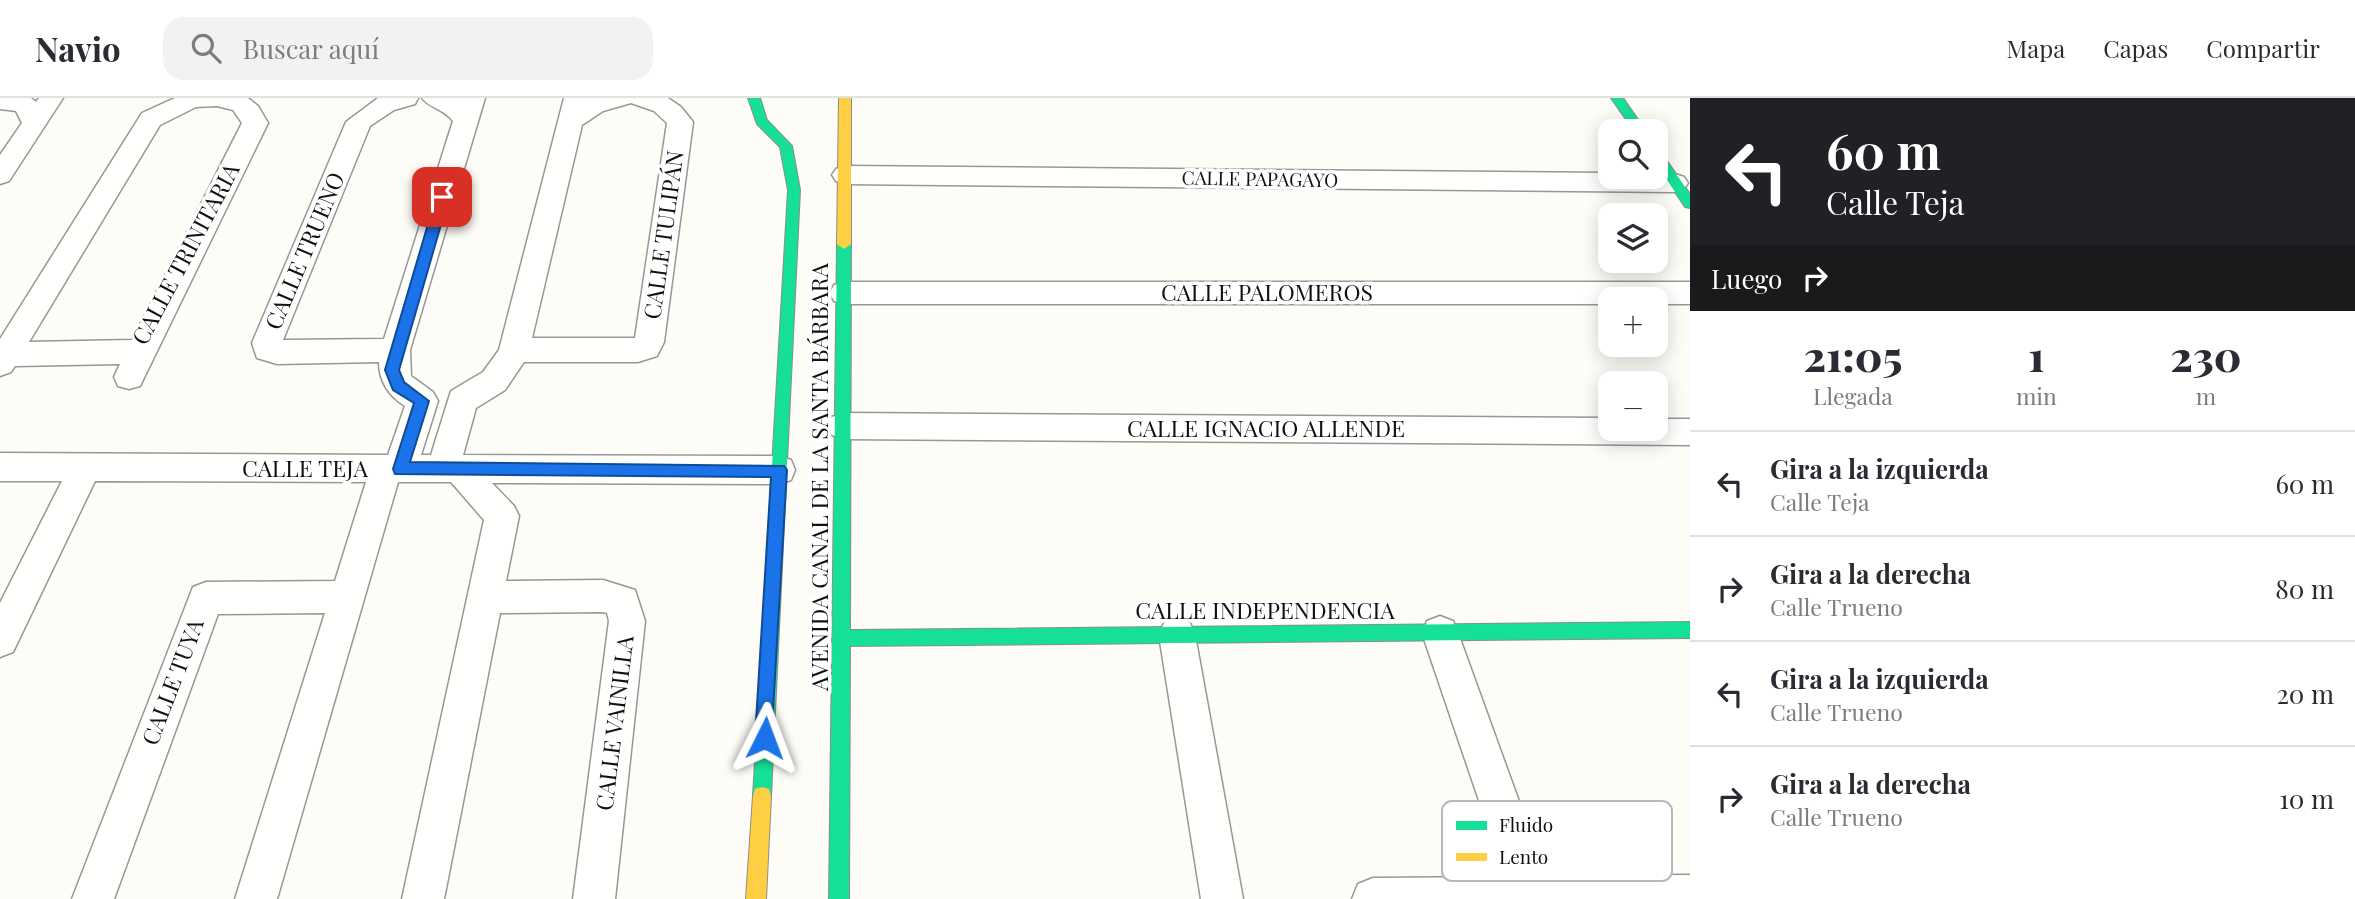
<!DOCTYPE html>
<html lang="es">
<meta charset="utf-8">
<style>
:root{--surface:#fff;--page:#f2f2f3;--text:#2b2b33;--muted:#7c7c81;--line:#e1e1e2}
body{margin:0;font-family:"Playfair Display",serif;background:var(--page);color:var(--text);height:100vh;display:flex;flex-direction:column;font-size:26px;white-space:nowrap}
*{box-sizing:border-box;margin:0}
p{font-size:23px;color:var(--muted)}
.icon{flex:none;width:38px;height:38px;fill:none;stroke:currentColor;stroke-width:2;stroke-linecap:round;stroke-linejoin:round}
.map{position:relative;flex:1;overflow:hidden}
.drawer{display:flex;flex-direction:column;background:var(--surface);width:665px}
.drawer>*{flex:none}
.top-card{background:#202124;color:#fff;overflow:hidden}
.controls{position:absolute;left:1598px;top:21px;display:grid;gap:14px}
.controls a{display:grid;place-items:center;width:70px;height:70px;border-radius:14px;background:var(--surface);box-shadow:0 4px 18px #0003;font-size:35px}
.pin{position:absolute;display:grid;place-items:center;width:60px;height:60px;color:#fff;margin:-30px;border-radius:14px;box-shadow:0 4px 10px #0006}
.me{position:absolute;width:77px;margin:-38px;rotate:3deg;stroke-linejoin:round;filter:drop-shadow(0 0 5px #0008)}
.turn{display:flex;align-items:center;gap:24px;height:147px;padding:0 21px;font-size:32px}
.turn .icon{width:91px;height:91px;stroke-width:2.5}
.turn b{display:block;font-size:49px;line-height:60px}
.then{display:flex;align-items:center;height:66px;padding:0 21px;background:#0003;gap:14px;font-size:26px}
.eta{display:flex;justify-content:space-evenly;align-items:center;height:119px;text-align:center}
.eta b{font-size:42px;font-weight:800;line-height:49px}
ul{padding:0;list-style:none}
li{display:flex;align-items:center;gap:21px;height:105px;padding:0 21px;border-top:2px solid var(--line)}
li div{flex:1}
li b{display:block;font-size:26px}
li em{font-style:normal}
header{display:flex;align-items:center;gap:42px;box-sizing:border-box;height:98px;padding:0 35px;background:var(--surface);border-bottom:2px solid var(--line)}
header strong{font-size:33px}
nav{display:flex;gap:38px;margin-inline-start:auto;font-size:24px}
.search{width:490px;height:63px;background:var(--page);display:flex;align-items:center;gap:18px;box-sizing:border-box;padding:0 24px;border-radius:21px;color:var(--muted);font-size:26px}
main{display:flex;flex:1;min-height:0}
.map>svg:first-child{display:block}
</style>
<header>
<strong>Navio</strong>
<div class="search"><svg class="icon" aria-label="search" viewBox="0 0 24 24"><circle cx="10" cy="10" r="6"/><path d="M15 15l6 6"/></svg>Buscar aquí</div>
<nav><a>Mapa</a><a>Capas</a><a>Compartir</a></nav>
</header>
<main>
<div class="map">
<svg width="1690" height="801" viewBox="0 0 1690 801">
<rect width="100%" height="100%" fill="#fdfcf7"/>
<g fill="none" stroke-linecap="round" stroke-linejoin="round">
<defs>
<g id="street">
<path d="M0 0H31L36 4 39 0H63L9 83 0 86V57L22 25 16 13 0 11Z"/>
<path d="M175 0H248L258 8 268 25 140 288 129 291 118 288 114 279 120 266 15 268 11 274 0 278V241L142 15ZM217 8 233 12 242 25 132 242 29 244 160 27 196 9Z"/>
<path d="M378 0H418L415 6 394 12 370 28 283 242 384 241 453 23C443 10 429 10 422 0H485L410 252 411 278 433 294 438 303 421 357H431L451 293 483 274 499 252 564 0H668L681 9 693 24 664 244 657 258 638 264H524L505 292 476 310 463 357 779 358 791 362 795 372 791 382 779 386 492 385 514 408 519 418 506 483 603 482 635 492 645 523 615 801H573L609 523 607 515 603 514 500 515 444 801H402L484 422 451 384H398L277 801H235L325 515 218 516 114 801H72L193 489 206 484 335 483 366 384 95 383 13 554 0 559V505L62 383H0V355L388 357 405 308C389 298 379 283 379 264L277 266 257 260 252 245 346 24ZM631 5 654 13 667 25 635 240H532L582 27 603 13Z"/>
<path d="M845 68 1610 75V79L1675 76 1684 79 1688 85 1684 91 1675 94 845 86 836 83 832 77 836 71Z"/>
<path d="M844 184H1690V206H1656V201H1610V206H844L834 203 830 195 834 187Z"/>
<path d="M843 315 1610 320V331H1656V321H1690V347L843 341 832 337 827 328 832 319Z"/>
<path d="M1440 518 1453 523 1458 535 1546 778 1690 777V801H1352L1358 786 1373 780 1505 779 1422 535 1427 523Z"/>
<path d="M1177 520 1190 525 1195 537 1243 801H1201L1159 537 1164 525Z"/>
</g>
<g id="fast">
<path d="M748 0H760L767 22 792 48 800 92 771 698 769 705 762 707 755 705 753 698 788 92 780 49 757 26Z"/>
<path d="M1611 0H1623L1646 33H1634Z"/>
<path d="M1656 52 1660 53 1690 96V110L1685 109 1656 65Z"/>
<path d="M844 141 851 146 850 532 1690 524V540L850 548 849 801H829L837 146Z"/>
</g>
<g id="slow">
<path d="M839 0H851V146L844 151 837 146Z"/>
<path d="M762 689 769 691 771 698 766 801H746L753 698 755 691Z"/>
</g>
</defs>
<use href="#street" stroke="#979795" stroke-width="3"/>
<use href="#fast" stroke="#8e8d8b" stroke-width="2"/>
<use href="#slow" stroke="#8e8d8b" stroke-width="2"/>
<use href="#street" fill="#fffffe" fill-rule="evenodd"/>
<use href="#fast" fill="#16e098" fill-rule="evenodd"/>
<use href="#slow" fill="#ffcf43" fill-rule="evenodd"/>
</g>
<path fill="#1a73e8" stroke="#114b97" stroke-width="2" d="M442 94 449 99 399 272 404 284 429 303 410 364 784 368 787 372 771 647 765 649 758 647 755 640 771 379 395 376 393 371 414 305 393 292 385 272 436 99Z"/>
<g text-anchor="middle" stroke-width="7" stroke-linejoin="round" paint-order="stroke">
<g font-size="19" fill="#111" stroke="#fff">
<text transform="translate(1260 81) rotate(1)" y="7">CALLE PAPAGAYO</text>
</g>
<g font-size="23" fill="#111" stroke="#fff">
<text transform="translate(664 137) rotate(-82)" y="8">CALLE TULIPÁN</text>
<text transform="translate(305 153) rotate(-67)" y="8">CALLE TRUENO</text>
<text transform="translate(186 156) rotate(-62)" y="8">CALLE TRINITARIA</text>
<text x="1267" y="203">CALLE PALOMEROS</text>
<text x="1266" y="339">CALLE IGNACIO ALLENDE</text>
<text x="305" y="379">CALLE TEJA</text>
<text transform="translate(820 379) rotate(-90)" y="8">AVENIDA CANAL DE LA SANTA BÁRBARA</text>
<text x="1265" y="521">CALLE INDEPENDENCIA</text>
<text transform="translate(173 584) rotate(-69)" y="8">CALLE TUYA</text>
<text transform="translate(615 625) rotate(-83)" y="8">CALLE VAINILLA</text>
</g>
</g>
<rect x="1442" y="703" width="230" height="80" rx="10" fill="#fff" stroke="#b8b8b8" stroke-width="2"/>
<rect x="1456" y="723" width="31" height="9" fill="#16e098"/>
<rect x="1456" y="755" width="31" height="8" fill="#ffcf43"/>
<g font-size="19" fill="#111">
<text x="1499" y="734">Fluido</text>
<text x="1499" y="766">Lento</text>
</g>
</svg>
<div class="controls">
<a><svg class="icon" aria-label="search" viewBox="0 0 24 24"><circle cx="10" cy="10" r="6"/><path d="M15 15l6 6"/></svg></a>
<a><svg class="icon" aria-label="layers" viewBox="0 0 24 24"><path d="M12 4l9 5-9 5-9-5zM3 14l9 5 9-5"/></svg></a>
<a>+</a>
<a>−</a>
</div>
<div class="pin" style="left:442px;top:99px;background:#d93025"><svg class="icon" aria-label="arrive" viewBox="0 0 24 24"><path d="M6 21V4h12l-3 4 3 4H6"/></svg></div>
<svg class="me" style="left:765px;top:640px" viewBox="-20 -20 40 40"><path d="M0-17L14 15 0 8-14 15z" fill="#1a73e8" stroke="#fff" stroke-width="4"/></svg>
</div>
<section class="drawer">
<div class="top-card">
<div class="turn"><svg class="icon" aria-label="left" viewBox="0 0 24 24"><path d="M17 20v-9H6M10 6l-5 5 5 5"/></svg><div><b>60 m</b>Calle Teja</div></div>
<div class="then">Luego<svg class="icon" aria-label="right" viewBox="0 0 24 24"><path d="M7 20v-9h11M14 6l5 5-5 5"/></svg></div>
</div>
<div class="eta">
<div><b>21:05</b><p>Llegada</p></div>
<div><b>1</b><p>min</p></div>
<div><b>230</b><p>m</p></div>
</div>
<ul>
<li><svg class="icon" aria-label="left" viewBox="0 0 24 24"><path d="M17 20v-9H6M10 6l-5 5 5 5"/></svg><div><b>Gira a la izquierda</b><p>Calle Teja</p></div><em>60 m</em></li>
<li><svg class="icon" aria-label="right" viewBox="0 0 24 24"><path d="M7 20v-9h11M14 6l5 5-5 5"/></svg><div><b>Gira a la derecha</b><p>Calle Trueno</p></div><em>80 m</em></li>
<li><svg class="icon" aria-label="left" viewBox="0 0 24 24"><path d="M17 20v-9H6M10 6l-5 5 5 5"/></svg><div><b>Gira a la izquierda</b><p>Calle Trueno</p></div><em>20 m</em></li>
<li><svg class="icon" aria-label="right" viewBox="0 0 24 24"><path d="M7 20v-9h11M14 6l5 5-5 5"/></svg><div><b>Gira a la derecha</b><p>Calle Trueno</p></div><em>10 m</em></li>
</ul>
</section>
</main>
